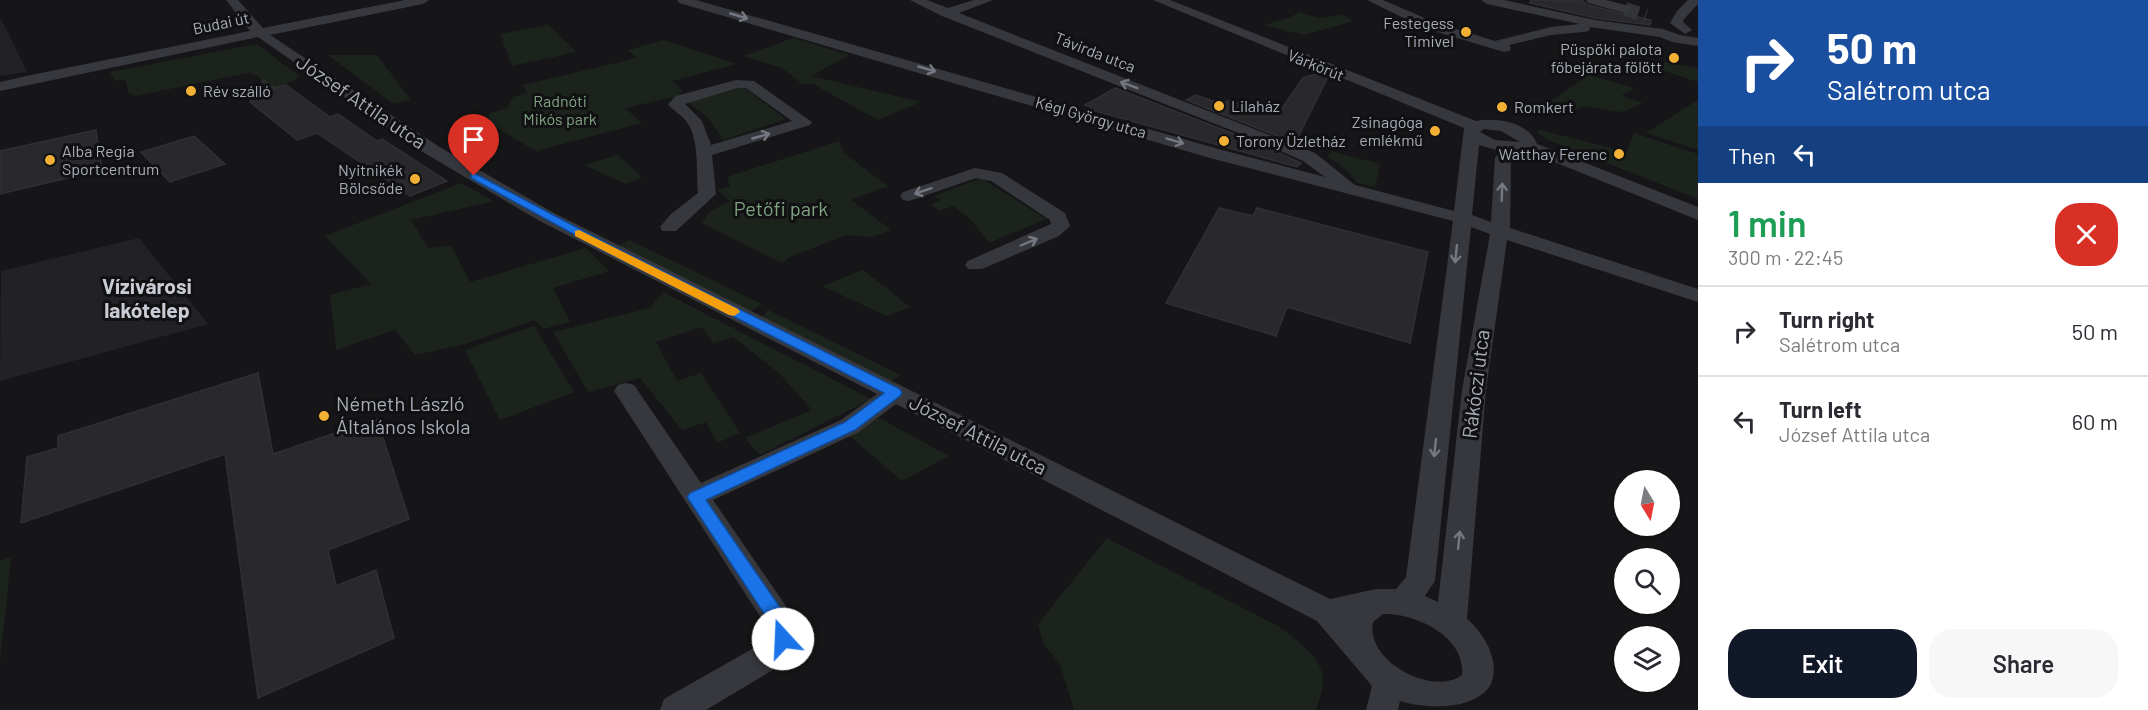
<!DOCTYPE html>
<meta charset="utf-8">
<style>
:root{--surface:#fff;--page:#f7f7f7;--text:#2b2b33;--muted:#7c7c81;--line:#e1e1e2;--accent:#111827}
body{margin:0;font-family:Barlow,sans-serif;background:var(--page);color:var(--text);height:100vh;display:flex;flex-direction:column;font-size:22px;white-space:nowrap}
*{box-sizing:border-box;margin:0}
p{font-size:20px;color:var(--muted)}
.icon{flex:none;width:33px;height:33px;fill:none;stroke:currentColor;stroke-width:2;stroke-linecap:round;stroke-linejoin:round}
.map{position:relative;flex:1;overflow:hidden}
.side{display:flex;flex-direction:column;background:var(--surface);width:450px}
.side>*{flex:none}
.banner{background:#1a4fa0;color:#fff;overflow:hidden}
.needle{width:39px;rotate:170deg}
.buttons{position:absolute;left:1614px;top:470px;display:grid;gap:12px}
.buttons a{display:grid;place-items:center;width:66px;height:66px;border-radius:50%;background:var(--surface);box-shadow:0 2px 4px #0004;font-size:30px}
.pin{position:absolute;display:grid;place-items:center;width:51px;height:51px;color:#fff;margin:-62px -26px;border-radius:50% 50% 50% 0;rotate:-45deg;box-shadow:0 0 6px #0007}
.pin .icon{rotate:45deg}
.me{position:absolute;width:66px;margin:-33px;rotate:340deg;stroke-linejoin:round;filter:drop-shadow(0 0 4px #0008)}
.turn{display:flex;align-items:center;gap:21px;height:126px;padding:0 30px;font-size:27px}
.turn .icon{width:78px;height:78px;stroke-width:2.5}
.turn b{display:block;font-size:42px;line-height:51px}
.then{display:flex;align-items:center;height:57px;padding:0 30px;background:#0003;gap:12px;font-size:22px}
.round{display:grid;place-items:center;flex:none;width:63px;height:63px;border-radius:24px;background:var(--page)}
.summary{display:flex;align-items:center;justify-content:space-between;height:102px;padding:0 30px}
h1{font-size:36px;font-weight:600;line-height:45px;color:#1e9e55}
.primary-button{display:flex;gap:12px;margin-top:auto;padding:12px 30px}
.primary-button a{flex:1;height:69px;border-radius:24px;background:var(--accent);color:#fff;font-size:24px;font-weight:600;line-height:69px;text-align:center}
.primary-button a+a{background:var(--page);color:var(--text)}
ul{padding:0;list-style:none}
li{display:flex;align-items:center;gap:18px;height:90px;padding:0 30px;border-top:2px solid var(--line)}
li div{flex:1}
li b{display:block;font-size:22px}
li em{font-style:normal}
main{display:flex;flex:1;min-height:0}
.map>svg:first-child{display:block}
</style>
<main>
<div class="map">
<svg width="1698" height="710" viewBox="0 0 1698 710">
<rect width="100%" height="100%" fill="#161618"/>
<g fill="#222225">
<path d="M0 18 6 28 27 72 0 76Z"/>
<path d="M139 238 208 324 0 381 1 271Z"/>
</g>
<g fill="#1c231d">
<path d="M1299 12 1319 18 1343 15 1354 21 1304 35 1264 25 1291 17Z"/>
<path d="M548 25 577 52 512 66 500 34Z"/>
<path d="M793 38 849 55 811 76 921 102 878 120 813 84H802L782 68 743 56Z"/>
<path d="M664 40 737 64 672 81 682 90 678 96 625 108 642 123 536 151 487 122 490 113 507 108 513 97 527 93 523 85 637 58 628 50Z"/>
<path d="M257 44 299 76 295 80 275 88 255 75 248 73 135 96 129 93 125 79 115 81 110 72Z"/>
<path d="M328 55H377L411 100 394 104Z"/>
<path d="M1662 62 1698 68V82L1656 68Z"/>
<path d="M1589 75 1635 88 1621 96 1643 103 1625 111 1617 112 1583 106 1577 109H1567L1555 105 1551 101Z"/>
<path d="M742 86 786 119 723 140 708 118 687 101Z"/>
<path d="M1698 100V150L1646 133Z"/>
<path d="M1540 130 1627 152 1634 133 1698 154V199L1551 141 1536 132Z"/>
<path d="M839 141 844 153 888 186 851 200 891 230 871 237 846 235 790 257 782 263 702 223 709 212 730 201 717 190 730 186 727 177Z"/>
<path d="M1331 151 1380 164 1375 187 1358 183 1344 168 1328 157Z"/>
<path d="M618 155 642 177 626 184 584 165Z"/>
<path d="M981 178 1046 219 989 243 971 220 953 206 940 211 931 205 940 200 934 196Z"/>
<path d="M461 183 494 201 411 220 428 248 451 245 470 282 586 248 609 271 553 288 570 322 543 329 535 320 465 344 415 355 395 330 336 350 330 295 371 284 325 236Z"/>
<path d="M629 240 762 304 747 314 614 248Z"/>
<path d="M863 270 910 307 887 316 822 286Z"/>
<path d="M663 292 871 399 760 455 745 438 812 410 779 373 733 337 713 343 702 327 656 342 677 381 701 373 740 433 717 443 706 422 682 430 640 378 588 392 553 332 650 308Z"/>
<path d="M768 310 901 375 887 384 759 320Z"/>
<path d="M534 326 574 392 500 420 465 350Z"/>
<path d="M879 418 949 456 902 481 850 436Z"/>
<path d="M1107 538 1278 626C1295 639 1320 655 1323 678 1324 688 1319 700 1316 710H1074L1060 664 1043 643 1038 624Z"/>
<path d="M11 557 0 663V561Z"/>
</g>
<g fill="#29292c" stroke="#303034" stroke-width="1.5">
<path d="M1531 0H1582L1587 5 1651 20 1650 25 1595 18 1530 3Z"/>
<path d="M1322 72 1329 75 1295 143 1186 100 1196 95 1221 104 1230 100 1276 117 1303 78Z"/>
<path d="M263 80 275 88 286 85 330 117 338 114 377 141 382 139 447 181 410 196 317 133 297 140 250 102Z"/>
<path d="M1115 88 1255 142 1301 163 1297 167 1088 109 1091 107 1085 105Z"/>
<path d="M96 130 102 170 0 194V151Z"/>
<path d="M194 136 225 164 170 182 141 152Z"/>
<path d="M1219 208 1253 216 1257 208 1428 252 1410 343 1287 307 1276 336 1166 303Z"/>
<path d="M258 373 273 454 377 419 409 519 328 550 336 586 376 570 394 638 258 698 225 454 21 523 27 457 58 448V436Z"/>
</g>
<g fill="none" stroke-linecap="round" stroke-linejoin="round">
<path stroke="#333438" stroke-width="14" stroke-dasharray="14 7" stroke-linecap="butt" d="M1625 9 1646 16"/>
<g fill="#37383d" fill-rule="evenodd">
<path d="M226 0H238L263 28 405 0H429L423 4 270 35 438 146 552 212 1330 599 1376 589H1396L1406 577 1453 221 1210 158 679 3 677 0H696L1222 150 1325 177 1303 161 1256 140 942 16 910 0H927L948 8 974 0H993L959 13 1315 153 1355 185 1454 211 1464 128 1153 0H1170L1476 121C1496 117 1529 122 1537 144L1698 207V220L1542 157 1516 152 1511 158 1510 228 1698 289V302L1507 240 1486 390 1467 619C1477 627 1483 636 1489 648 1494 661 1496 671 1491 684 1476 710 1429 710 1400 701L1398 710H1366L1372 686 1317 621 896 404 859 432 713 500 790 612 798 639 781 665 706 710H660L664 699 759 645 767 636 765 624 614 391 618 385 626 383 634 385 701 483 841 420 877 394 538 220 426 154 258 37 0 91V82L26 76 250 31ZM1484 129 1501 131 1520 142 1495 140 1480 132ZM1479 145 1500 151 1495 158 1491 222 1472 215ZM1471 227 1490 234 1462 390 1438 602 1425 596 1435 581ZM1383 614C1416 613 1466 637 1462 675 1433 697 1365 661 1373 622Z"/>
<path d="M1367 0H1383L1434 22 1495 41 1551 27 1580 24 1487 4 1481 0H1504L1595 20 1663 29 1680 35 1698 38V46L1672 42 1660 37 1590 27 1589 31 1584 32 1551 35 1509 45 1511 48 1509 51 1504 52 1424 28Z"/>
<path d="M1586 0H1606L1629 6 1631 9 1625 13 1588 3Z"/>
<path d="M1688 0H1698V4L1684 19 1683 22 1692 30 1685 34 1670 23 1677 11Z"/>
<path d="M736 80 754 81 812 122 810 125 712 155 716 194 676 231H662L660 227 671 214 698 193C696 171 700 139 686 121 681 114 673 111 668 104L676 96ZM737 88H746L792 121 711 145 702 121 685 104Z"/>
<path d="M975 168 1002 173 1065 213 1070 226 1059 236 982 269H968L965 265 968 261 1051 224 1050 220 991 181 976 178 909 201 903 200 900 196 903 192Z"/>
</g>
</g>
<defs><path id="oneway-shaft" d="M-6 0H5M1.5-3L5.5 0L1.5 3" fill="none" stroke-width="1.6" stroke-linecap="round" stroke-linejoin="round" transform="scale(1.5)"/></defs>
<g stroke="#757881">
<use href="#oneway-shaft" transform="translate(739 16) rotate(16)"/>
<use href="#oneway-shaft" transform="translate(927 69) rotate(16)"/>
<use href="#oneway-shaft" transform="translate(1129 85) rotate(-159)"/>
<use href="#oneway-shaft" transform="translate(761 136) rotate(-16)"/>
<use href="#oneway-shaft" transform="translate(1175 141) rotate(17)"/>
<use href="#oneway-shaft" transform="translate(923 191) rotate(161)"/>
<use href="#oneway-shaft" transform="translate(1502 192) rotate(-88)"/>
<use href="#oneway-shaft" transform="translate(1029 242) rotate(-23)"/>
<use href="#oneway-shaft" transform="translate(1456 254) rotate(96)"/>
<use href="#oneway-shaft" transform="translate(1435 448) rotate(96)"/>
<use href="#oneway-shaft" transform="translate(1459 540) rotate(-84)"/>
</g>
<path fill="#1a73e8" stroke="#114b97" stroke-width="1.5" d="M474 173 608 244 900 389 902 393 900 396 855 430 706 500 786 616 792 639 790 645 783 647 776 645 771 624 687 497 690 493 845 422 884 393 599 248 471 178V174Z"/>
<path fill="#f59e0b" d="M579 230 738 309 740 312 734 316 729 315 575 236V231Z"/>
<g fill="#f2b134" stroke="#111113" stroke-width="2">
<circle cx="1466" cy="32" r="6"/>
<circle cx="1674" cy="58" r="6"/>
<circle cx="191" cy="91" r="6"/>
<circle cx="1219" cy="106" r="6"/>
<circle cx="1502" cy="107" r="6"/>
<circle cx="1435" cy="131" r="6"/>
<circle cx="1224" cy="141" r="6"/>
<circle cx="1619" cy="154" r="6"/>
<circle cx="50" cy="160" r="6"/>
<circle cx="415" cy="179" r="6"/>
<circle cx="324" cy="416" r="6"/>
</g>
<g text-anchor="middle" stroke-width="6" stroke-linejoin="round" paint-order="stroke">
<g font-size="16" fill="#a8adb8" stroke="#111113">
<text transform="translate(221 23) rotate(-12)" y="6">Budai út</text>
<text transform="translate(1095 52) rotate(21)" y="6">Távirda utca</text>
<text transform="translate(1316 65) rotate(22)" y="6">Várkörút</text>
<text transform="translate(1091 117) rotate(16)" y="6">Kégl György utca</text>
</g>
<g font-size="16" fill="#a8adb8" stroke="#111113" text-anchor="end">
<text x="1454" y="29">Festegess<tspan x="1454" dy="18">Timivel</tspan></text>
<text x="1662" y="55">Püspöki palota<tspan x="1662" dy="18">főbejárata fölött</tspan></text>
<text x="203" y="97" text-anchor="start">Rév szálló</text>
<text x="1231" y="112" text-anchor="start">Lilaház</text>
<text x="1514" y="113" text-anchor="start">Romkert</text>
<text x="1423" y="128">Zsinagóga<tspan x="1423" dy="18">emlékmű</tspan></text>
<text x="1236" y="147" text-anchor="start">Torony Üzletház</text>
<text x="62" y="157" text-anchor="start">Alba Regia<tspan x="62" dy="18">Sportcentrum</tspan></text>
<text x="1607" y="160">Watthay Ferenc</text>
<text x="403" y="176">Nyitnikék<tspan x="403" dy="18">Bölcsőde</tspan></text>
</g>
<g font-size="16" fill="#7fa381" stroke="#111113">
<text x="560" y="107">Radnóti<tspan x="560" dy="18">Mikós park</tspan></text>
</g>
<g font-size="20" fill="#a8adb8" stroke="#111113">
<text transform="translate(361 102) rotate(34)" y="7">József Attila utca</text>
<text transform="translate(1476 384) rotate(-83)" y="7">Rákóczi utca</text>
<text transform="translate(978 435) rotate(27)" y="7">József Attila utca</text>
</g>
<g font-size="20" fill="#7fa381" stroke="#111113">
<text x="781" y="216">Petőfi park</text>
</g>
<g font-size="20" fill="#a8adb8" stroke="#111113" text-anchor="start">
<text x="336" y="411">Németh László<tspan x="336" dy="23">Általános Iskola</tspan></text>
</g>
<g font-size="21" font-weight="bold" fill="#c9ccd4" stroke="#111113">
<text x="147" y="294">Vízivárosi<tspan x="147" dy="24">lakótelep</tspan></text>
</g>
</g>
</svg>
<div class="buttons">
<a><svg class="needle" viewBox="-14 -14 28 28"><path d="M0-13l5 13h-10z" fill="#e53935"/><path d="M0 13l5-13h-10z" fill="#7c7c81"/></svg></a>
<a><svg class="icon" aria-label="search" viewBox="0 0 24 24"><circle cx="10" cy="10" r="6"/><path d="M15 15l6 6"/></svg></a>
<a><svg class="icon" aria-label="layers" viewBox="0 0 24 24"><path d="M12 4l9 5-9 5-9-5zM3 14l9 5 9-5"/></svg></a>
</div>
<div class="pin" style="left:474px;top:176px;background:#d93025"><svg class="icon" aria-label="arrive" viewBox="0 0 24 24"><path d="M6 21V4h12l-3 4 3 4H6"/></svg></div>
<svg class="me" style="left:783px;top:639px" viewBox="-20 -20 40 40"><circle r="19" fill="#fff"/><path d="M0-13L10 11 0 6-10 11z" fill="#1a73e8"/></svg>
</div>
<section class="side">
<div class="banner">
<div class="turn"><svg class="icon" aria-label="right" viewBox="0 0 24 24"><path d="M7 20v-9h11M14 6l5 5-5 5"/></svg><div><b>50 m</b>Salétrom utca</div></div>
<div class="then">Then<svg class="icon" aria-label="left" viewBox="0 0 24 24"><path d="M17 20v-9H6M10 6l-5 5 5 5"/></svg></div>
</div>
<div class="summary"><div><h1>1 min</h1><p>300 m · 22:45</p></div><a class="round" style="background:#d93025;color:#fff"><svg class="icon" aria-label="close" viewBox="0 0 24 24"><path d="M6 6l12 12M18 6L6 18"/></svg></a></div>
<ul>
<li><svg class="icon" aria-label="right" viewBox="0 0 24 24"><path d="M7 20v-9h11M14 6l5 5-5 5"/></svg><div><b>Turn right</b><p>Salétrom utca</p></div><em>50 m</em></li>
<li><svg class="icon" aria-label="left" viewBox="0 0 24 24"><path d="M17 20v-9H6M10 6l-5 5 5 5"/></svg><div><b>Turn left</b><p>József Attila utca</p></div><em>60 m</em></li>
</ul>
<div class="primary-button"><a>Exit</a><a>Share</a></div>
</section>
</main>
